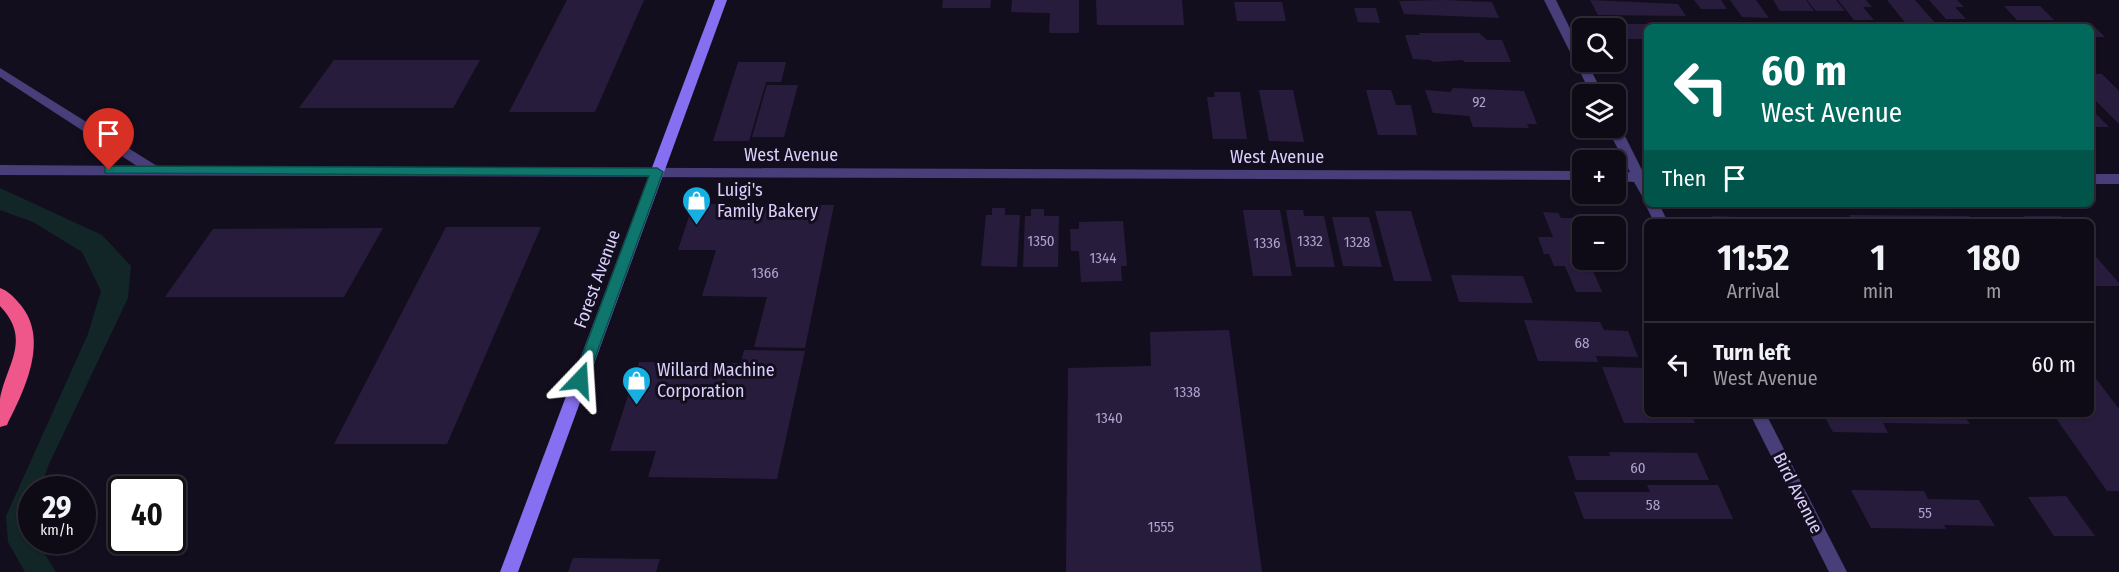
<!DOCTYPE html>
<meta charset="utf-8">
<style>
:root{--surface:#0e0a16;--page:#17131f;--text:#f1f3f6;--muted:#9b9aa1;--line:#2e2b35}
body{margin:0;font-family:"Fira Sans Condensed",sans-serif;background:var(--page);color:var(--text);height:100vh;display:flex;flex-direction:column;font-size:22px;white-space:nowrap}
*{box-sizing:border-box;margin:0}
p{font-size:20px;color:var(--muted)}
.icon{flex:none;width:33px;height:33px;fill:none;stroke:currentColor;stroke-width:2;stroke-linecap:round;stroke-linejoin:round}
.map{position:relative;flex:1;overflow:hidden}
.details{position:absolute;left:1644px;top:219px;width:450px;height:198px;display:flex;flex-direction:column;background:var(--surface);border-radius:9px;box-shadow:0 2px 4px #0004,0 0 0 2px var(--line)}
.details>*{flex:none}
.hud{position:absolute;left:1644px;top:24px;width:450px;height:183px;border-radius:9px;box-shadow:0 2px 4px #0004,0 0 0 2px var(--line);background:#00695c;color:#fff;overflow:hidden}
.fabs{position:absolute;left:1572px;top:18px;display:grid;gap:12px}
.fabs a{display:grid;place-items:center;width:54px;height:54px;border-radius:9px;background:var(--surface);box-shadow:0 2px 4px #0004,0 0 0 2px var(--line);font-size:30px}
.speed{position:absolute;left:18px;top:476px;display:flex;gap:12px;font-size:30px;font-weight:700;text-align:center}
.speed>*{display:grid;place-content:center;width:78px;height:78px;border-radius:50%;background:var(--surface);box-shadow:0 2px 4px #0004,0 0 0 2px var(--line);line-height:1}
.speed small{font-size:15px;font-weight:400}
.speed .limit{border:3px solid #111;border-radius:9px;background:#fff;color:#111}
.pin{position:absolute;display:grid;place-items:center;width:51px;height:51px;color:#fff;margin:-62px -26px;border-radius:50% 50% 50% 0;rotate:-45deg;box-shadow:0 0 6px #0007}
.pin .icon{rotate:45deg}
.me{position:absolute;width:66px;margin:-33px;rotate:20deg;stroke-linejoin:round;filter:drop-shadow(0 0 4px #0008)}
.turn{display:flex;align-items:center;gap:21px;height:126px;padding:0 18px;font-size:27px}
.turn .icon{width:78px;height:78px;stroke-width:2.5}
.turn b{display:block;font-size:42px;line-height:51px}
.then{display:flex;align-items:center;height:57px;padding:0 18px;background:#0003;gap:12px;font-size:22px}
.eta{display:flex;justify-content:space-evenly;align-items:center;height:102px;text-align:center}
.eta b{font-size:36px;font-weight:700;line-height:42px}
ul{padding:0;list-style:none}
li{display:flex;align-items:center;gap:18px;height:84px;padding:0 18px;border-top:2px solid var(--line)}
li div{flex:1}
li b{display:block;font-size:22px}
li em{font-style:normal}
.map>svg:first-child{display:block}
</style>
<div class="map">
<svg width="2119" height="572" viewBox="0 0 2119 572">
<rect width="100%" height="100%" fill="#130e1e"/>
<path fill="#122527" d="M0 188 102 235 131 266 128 298 49 464 40 489H32V540H36L56 572H25L8 542 6 516 88 334 101 291 82 252 33 222 0 210Z"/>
<g fill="#281c3d">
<path d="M567 0H644L595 112H509Z"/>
<path d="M943 0H991L990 8H942Z"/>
<path d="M1012 0H1079V33H1049L1050 13 1011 12Z"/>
<path d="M1096 0H1182L1184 25H1097Z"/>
<path d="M1444 0 1492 2 1499 18 1404 14 1399 1Z"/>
<path d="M1590 0 1678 4 1686 16 1598 15Z"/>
<path d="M1694 0H1721L1727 9H1701Z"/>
<path d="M1730 0H1756L1769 18 1742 17Z"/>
<path d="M1773 0H1806L1814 11H1780Z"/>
<path d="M1807 0H1836L1845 11H1816Z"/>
<path d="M1838 0H1866L1872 7H1863L1874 20H1854Z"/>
<path d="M1887 0H1915L1937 25H1907Z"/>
<path d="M1929 0H1957L1964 7H1955L1966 19H1946Z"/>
<path d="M1234 2H1282L1286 21H1237Z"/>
<path d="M2004 6H2040L2054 20H2017Z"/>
<path d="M1354 8H1376L1380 23 1358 22Z"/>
<path d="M2024 23H2091L2105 37H2091V27H2027Z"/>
<path d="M1602 24H1676L1678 27H1647V39H1616V28H1605Z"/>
<path d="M1748 24H1781L1783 27H1750Z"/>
<path d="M1419 33H1479L1487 40H1502L1511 62H1464L1463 60 1433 62 1430 60 1413 59 1405 35H1420Z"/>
<path d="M334 60H480L453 108H299Z"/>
<path d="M738 62H786L781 82H766L749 141H713Z"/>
<path d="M2091 74H2102L2119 91V124L2091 96Z"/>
<path d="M767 85H798L784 137H752Z"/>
<path d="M1453 88 1524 91 1537 124H1527L1529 128 1473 127 1469 116 1433 113 1425 90 1450 92Z"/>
<path d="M1259 90H1293L1304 142 1269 141Z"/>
<path d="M1366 90H1391L1396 105H1411L1417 135H1378Z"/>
<path d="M1214 92H1240L1247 139H1213L1207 97H1215Z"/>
<path d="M2091 109 2109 127H2091Z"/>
<path d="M693 204 834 205 805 348 754 347 767 297 702 296 716 250H678Z"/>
<path d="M992 208H1005V215H1020L1017 267 981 266 986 215H992Z"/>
<path d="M1031 209H1044V216H1059L1058 267H1023L1025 216H1031Z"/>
<path d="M1243 210H1280L1292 276H1253Z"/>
<path d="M1286 210H1303L1304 216H1324L1335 267H1296Z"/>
<path d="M1375 211H1411L1432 281H1394Z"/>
<path d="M1543 212 1558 213 1561 218H1580L1584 226 1582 260H1604L1607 266H1591L1602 292H1576L1565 266H1554L1549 254H1544L1538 237H1553Z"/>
<path d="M1849 215 1969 216 1973 222H1854Z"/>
<path d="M1712 216 1741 217 1744 222H1716Z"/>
<path d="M2024 216H2061L2067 222H2029Z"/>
<path d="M1332 217H1369L1382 267 1343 266Z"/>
<path d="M1123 221 1127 266H1121L1122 281 1081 282 1079 251H1071L1070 229H1079V222Z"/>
<path d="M446 227H541L447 444H334Z"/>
<path d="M383 228 344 297H165L213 229Z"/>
<path d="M2091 251 2119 283V286H2091Z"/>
<path d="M1451 275 1523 276 1533 303 1459 302Z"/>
<path d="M1524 320 1600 322 1604 330 1628 331 1638 357 1596 356 1598 362 1538 361Z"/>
<path d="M1229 330 1262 572H1066L1068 368 1151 366 1150 332Z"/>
<path d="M744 350 805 351 777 479 648 477 656 451H610L639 362 741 363Z"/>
<path d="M1602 367 1647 368V414H1691L1695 423H1624Z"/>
<path d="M2091 372 2119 409V491H2107L2053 414H2091Z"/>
<path d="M1823 414H1963L1970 424 1883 423 1888 433 1833 432Z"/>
<path d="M1609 452 1697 453 1709 480H1576L1568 456H1610Z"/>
<path d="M1647 485H1718L1733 519H1584L1574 492H1650Z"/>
<path d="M1851 490 1924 491 1928 499 1979 500 1995 526 1944 525 1946 529 1871 528Z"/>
<path d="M2066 496 2095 536H2054L2028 497Z"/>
<path d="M573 558 660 559 656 572H568Z"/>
</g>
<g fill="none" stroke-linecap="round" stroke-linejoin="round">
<g fill="#483e79" fill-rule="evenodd">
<path d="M1544 0H1556L1582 53V62H1587L1603 94H1591Z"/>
<path d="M0 68 157 166 1582 171V180L0 175V165L137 166 0 77Z"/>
<path d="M1616 124 1621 128 1643 172 1647 173V198L1642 196 1634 182 1616 181V173L1630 172 1607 128H1616Z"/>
<rect x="2091" y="174" width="28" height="10"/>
<path d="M1647 201V204H1659L1668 222H1654L1645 204Z"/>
<path d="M1750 414H1766L1847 572H1829Z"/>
</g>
<path fill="#8670f1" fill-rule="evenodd" d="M715 0H727L518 572H500Z"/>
<path fill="#ef5689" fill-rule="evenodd" d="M0 288C8 291 13 296 18 302 51 337 25 389 7 425L0 427C0 418 0 407 0 399 7 363 32 340 0 306Z"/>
</g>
<path fill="#0f766e" stroke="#0a4d48" stroke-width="1.5" d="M109 166 657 168 663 172 587 380 580 386 573 380 649 176 105 173V167Z"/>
<defs>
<symbol id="shop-pin" viewBox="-11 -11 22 30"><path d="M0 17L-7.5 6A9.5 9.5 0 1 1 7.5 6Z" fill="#15afe1" stroke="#130e1e"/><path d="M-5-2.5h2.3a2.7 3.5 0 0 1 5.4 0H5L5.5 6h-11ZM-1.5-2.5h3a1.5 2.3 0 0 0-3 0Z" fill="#fff"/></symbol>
</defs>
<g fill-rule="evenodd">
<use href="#shop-pin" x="680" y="184" width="33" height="45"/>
<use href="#shop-pin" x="620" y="364" width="33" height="45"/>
</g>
<g text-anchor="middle" stroke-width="6" stroke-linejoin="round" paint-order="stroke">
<g font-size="15" fill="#aea3cc">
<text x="1479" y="107">92</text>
<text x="1041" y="246">1350</text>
<text x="1310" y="246">1332</text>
<text x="1357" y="247">1328</text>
<text x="1267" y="248">1336</text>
<text x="1103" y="263">1344</text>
<text x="765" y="278">1366</text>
<text x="1582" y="348">68</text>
<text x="1187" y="397">1338</text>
<text x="1109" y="423">1340</text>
<text x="1638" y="473">60</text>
<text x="1653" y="510">58</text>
<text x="1925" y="518">55</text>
<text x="1161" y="532">1555</text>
</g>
<g font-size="18" fill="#dbd0fb" stroke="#130e1e">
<text x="791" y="161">West Avenue</text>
<text x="1277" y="163">West Avenue</text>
<text transform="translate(597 279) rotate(-70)" y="6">Forest Avenue</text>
<text transform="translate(1798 493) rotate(63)" y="6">Bird Avenue</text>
</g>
<g font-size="18" fill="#dbd0fb" stroke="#130e1e" text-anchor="start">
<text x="717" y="196">Luigi's<tspan x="717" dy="21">Family Bakery</tspan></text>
<text x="657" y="376">Willard Machine<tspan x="657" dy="21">Corporation</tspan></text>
</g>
</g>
</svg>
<div class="fabs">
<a><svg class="icon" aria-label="search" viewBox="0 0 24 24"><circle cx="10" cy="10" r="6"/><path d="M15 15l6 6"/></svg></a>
<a><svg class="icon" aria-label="layers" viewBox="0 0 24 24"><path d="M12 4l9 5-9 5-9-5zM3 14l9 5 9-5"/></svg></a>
<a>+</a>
<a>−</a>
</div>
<div class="speed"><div>29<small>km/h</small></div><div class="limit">40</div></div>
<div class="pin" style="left:109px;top:170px;background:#d93025"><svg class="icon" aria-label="arrive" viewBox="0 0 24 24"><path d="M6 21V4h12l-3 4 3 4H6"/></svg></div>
<svg class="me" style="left:580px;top:380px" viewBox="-20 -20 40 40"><path d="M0-17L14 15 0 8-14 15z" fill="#0f766e" stroke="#fff" stroke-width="4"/></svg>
<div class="hud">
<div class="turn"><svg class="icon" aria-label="left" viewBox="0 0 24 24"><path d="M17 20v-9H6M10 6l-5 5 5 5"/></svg><div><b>60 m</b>West Avenue</div></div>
<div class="then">Then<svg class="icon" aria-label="arrive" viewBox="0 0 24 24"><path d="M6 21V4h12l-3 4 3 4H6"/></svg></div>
</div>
<section class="details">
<div class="eta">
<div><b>11:52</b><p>Arrival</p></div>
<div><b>1</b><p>min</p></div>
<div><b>180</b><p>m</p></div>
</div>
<ul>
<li><svg class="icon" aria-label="left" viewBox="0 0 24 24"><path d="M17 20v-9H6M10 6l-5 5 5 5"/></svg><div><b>Turn left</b><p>West Avenue</p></div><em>60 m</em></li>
</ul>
</section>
</div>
